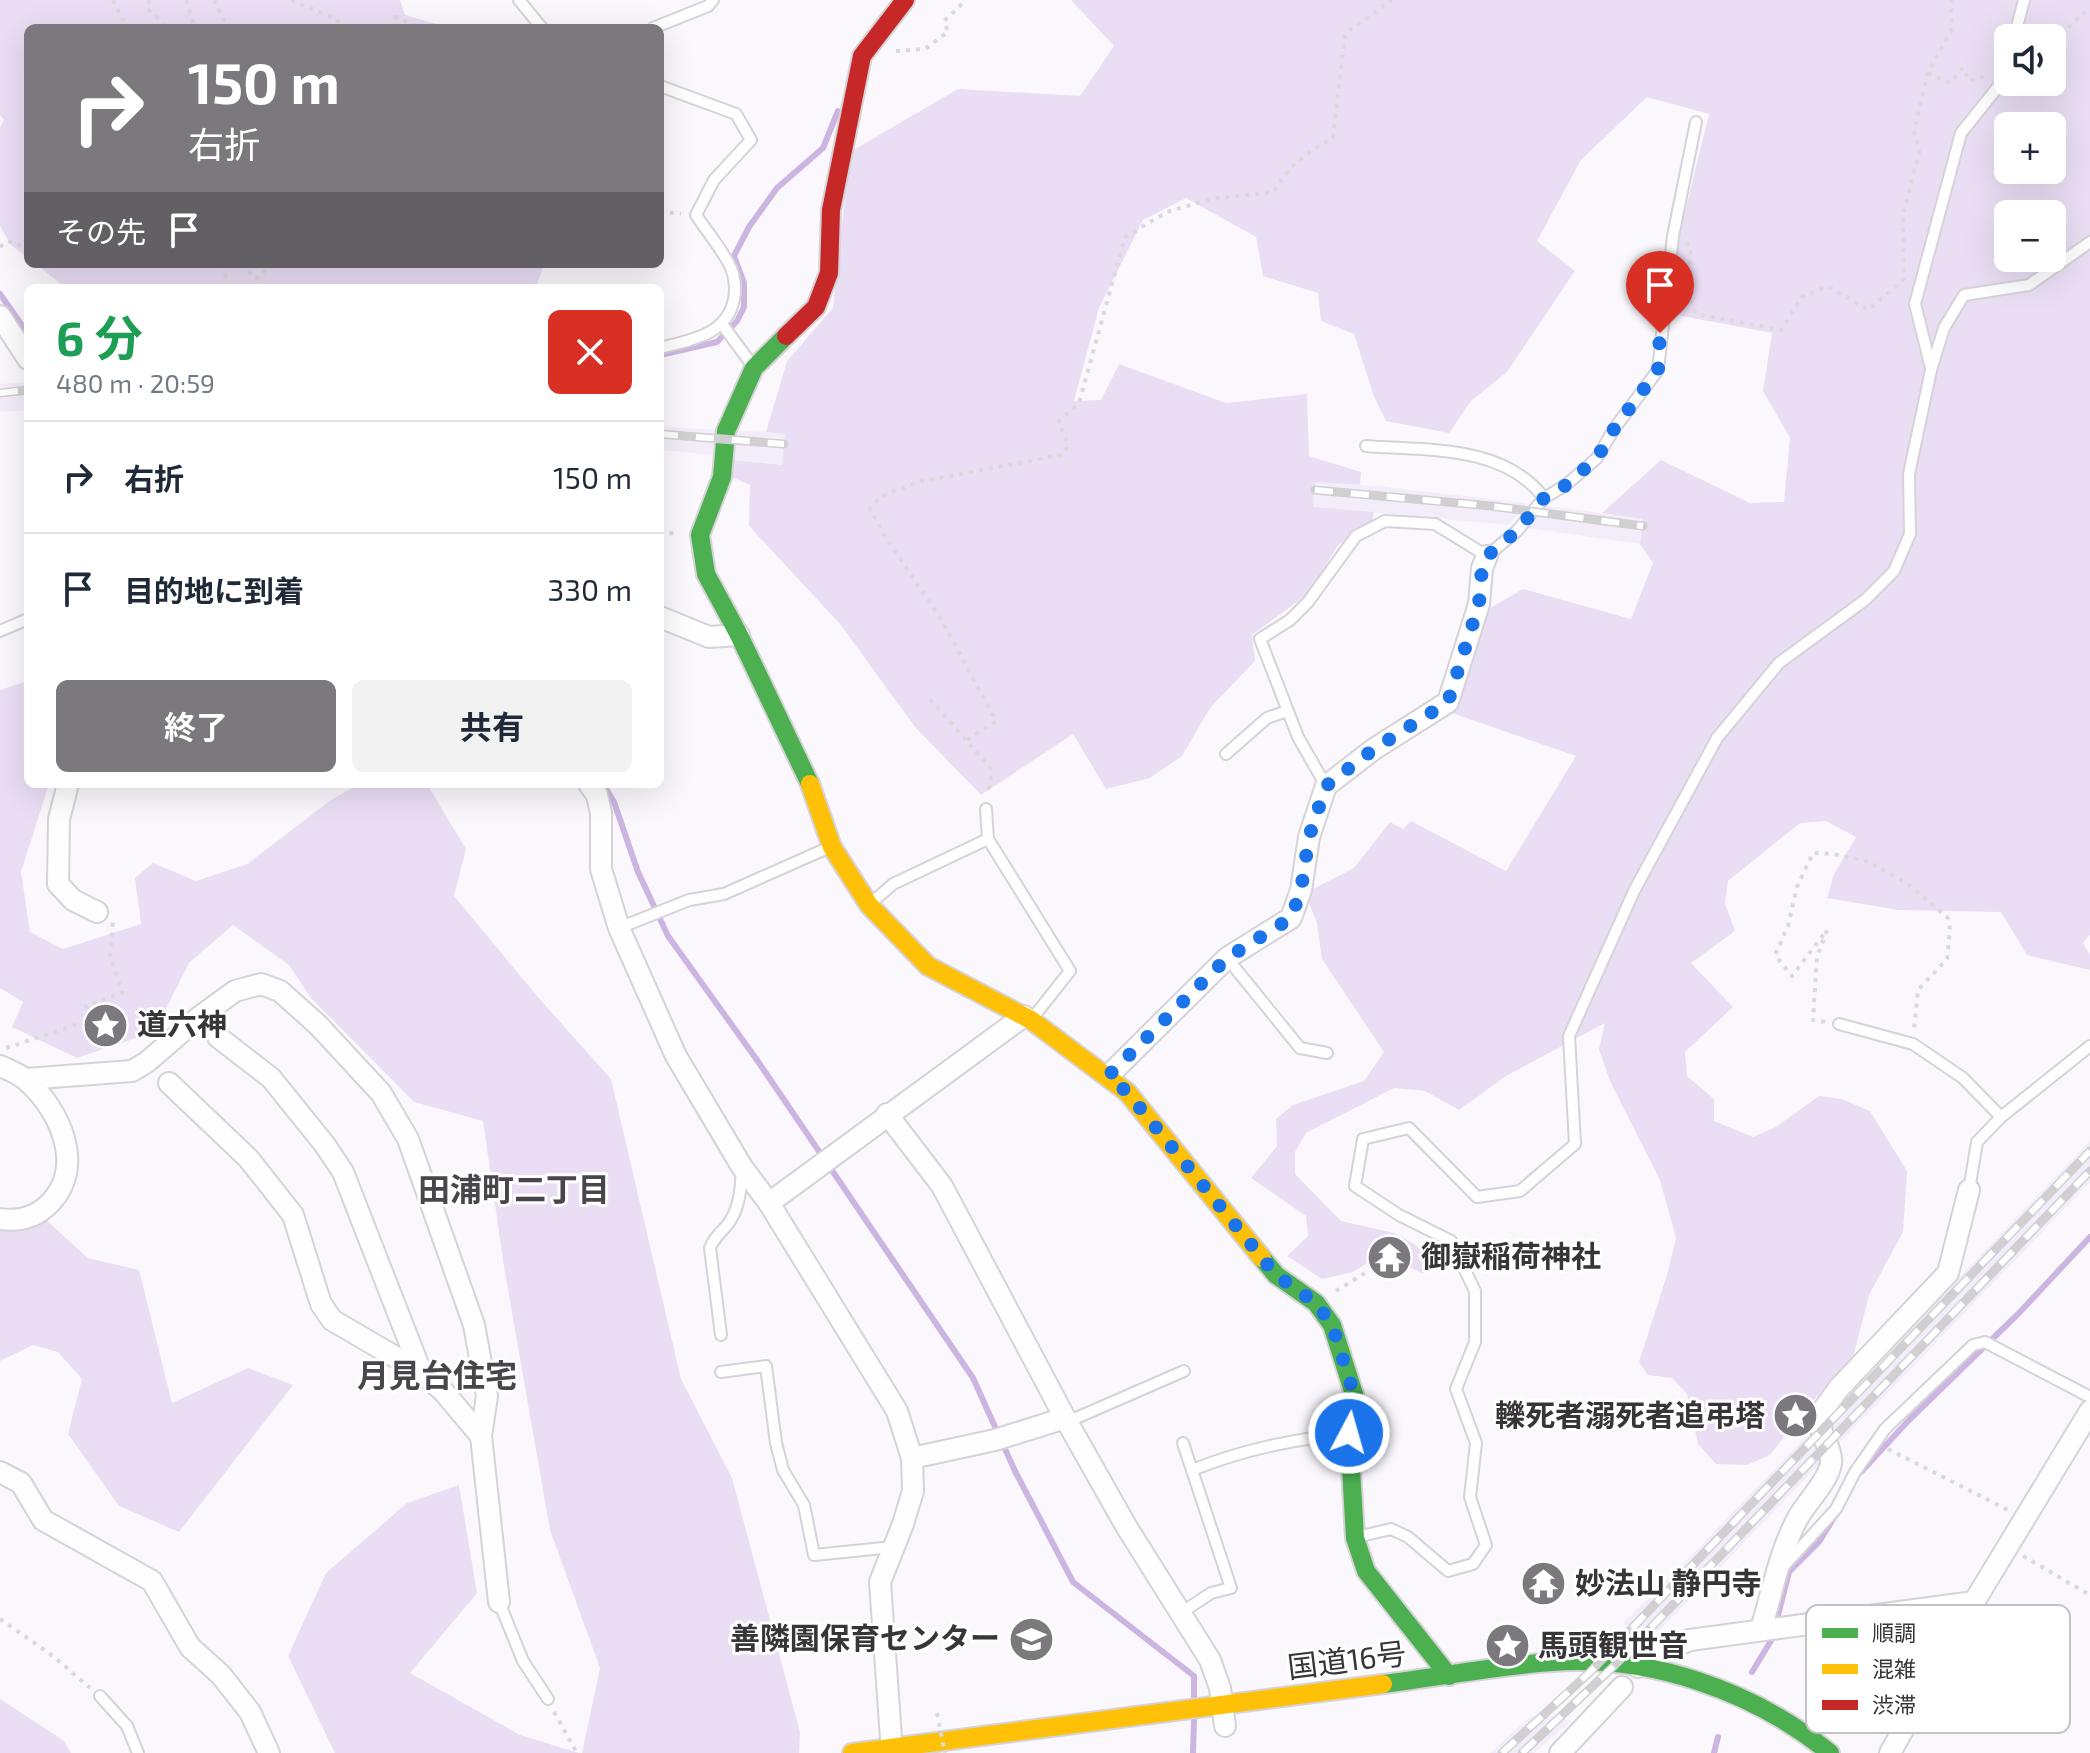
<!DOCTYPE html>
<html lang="ja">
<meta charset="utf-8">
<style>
:root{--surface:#fff;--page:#f2f2f3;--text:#1f2937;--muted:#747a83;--line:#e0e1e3;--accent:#7b797e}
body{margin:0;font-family:"Exo 2","Noto Sans JP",sans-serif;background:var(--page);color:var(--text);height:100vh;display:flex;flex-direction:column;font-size:30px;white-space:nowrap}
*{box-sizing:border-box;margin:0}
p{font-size:26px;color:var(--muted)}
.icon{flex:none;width:44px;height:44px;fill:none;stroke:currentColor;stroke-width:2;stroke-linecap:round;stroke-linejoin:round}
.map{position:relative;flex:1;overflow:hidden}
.sheet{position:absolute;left:24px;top:284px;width:640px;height:504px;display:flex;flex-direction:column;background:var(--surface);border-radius:12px;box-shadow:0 8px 32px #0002}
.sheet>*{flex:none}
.hud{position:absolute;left:24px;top:24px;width:640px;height:244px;border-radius:12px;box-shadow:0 8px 32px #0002;background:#7b797e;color:#fff;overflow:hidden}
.fabs{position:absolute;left:1994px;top:24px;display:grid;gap:16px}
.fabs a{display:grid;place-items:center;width:72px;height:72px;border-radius:12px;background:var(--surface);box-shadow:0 8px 32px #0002;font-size:40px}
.pin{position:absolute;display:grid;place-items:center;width:68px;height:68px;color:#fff;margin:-82px -34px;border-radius:50% 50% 50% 0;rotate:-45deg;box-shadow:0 0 8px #0007}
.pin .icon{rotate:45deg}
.me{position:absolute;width:88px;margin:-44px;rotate:6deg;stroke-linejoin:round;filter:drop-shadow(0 0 6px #0008)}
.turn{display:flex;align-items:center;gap:28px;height:168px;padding:0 32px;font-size:36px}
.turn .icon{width:104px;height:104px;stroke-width:2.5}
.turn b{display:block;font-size:56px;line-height:68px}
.then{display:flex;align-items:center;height:76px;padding:0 32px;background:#0003;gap:16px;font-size:30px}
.round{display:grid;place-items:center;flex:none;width:84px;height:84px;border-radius:12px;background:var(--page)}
.headline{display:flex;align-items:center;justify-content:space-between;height:136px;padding:0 32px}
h1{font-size:48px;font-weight:700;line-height:60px;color:#1e9e55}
.cta{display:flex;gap:16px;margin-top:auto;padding:16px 32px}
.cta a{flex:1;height:92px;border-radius:12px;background:var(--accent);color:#fff;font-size:32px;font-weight:700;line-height:92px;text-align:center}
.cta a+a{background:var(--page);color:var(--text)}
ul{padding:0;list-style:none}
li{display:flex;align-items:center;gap:24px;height:112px;padding:0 32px;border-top:2px solid var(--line)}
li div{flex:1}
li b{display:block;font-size:30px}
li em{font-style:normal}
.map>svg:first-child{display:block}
</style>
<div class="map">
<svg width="2090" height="1753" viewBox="0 0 2090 1753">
<rect width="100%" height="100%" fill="#faf8fd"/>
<g fill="#f3edf9">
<path d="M28 382V410L0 412V384Z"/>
<path d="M660 426 716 430 713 455 660 450Z"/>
<path d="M734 430 786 433 782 465 729 460Z"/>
<path d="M1315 482 1376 486 1527 503 1508 525 1313 507Z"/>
<path d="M1547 506 1644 519 1640 544 1527 528Z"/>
<path d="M2090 1141V1182L1659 1631 1622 1624 1688 1559Z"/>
<path d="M1546 1715 1571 1721 1534 1753H1490L1531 1716Z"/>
</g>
<g fill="#eadef5" fill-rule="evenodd">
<path d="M0 0H400L405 15 450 28H28V258L11 245 0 226V128L4 120 0 115Z"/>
<path d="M1071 0H2090V935L2083 943 2090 955V970L2027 955 2001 912 1898 910 1827 898 1834 874 1856 837 1826 821 1800 823 1728 881 1725 903 1735 931 1691 963 1733 1007 1685 1052 1687 1076 1714 1099V1121L1753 1137 1776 1127 1819 1096 1842 1099 1870 1111 1907 1171 1903 1232 1869 1295 1852 1362 1815 1398 1770 1455 1747 1465 1716 1464 1698 1444 1687 1394 1672 1378 1648 1375 1639 1362 1667 1275 1676 1238 1660 1180 1610 1081 1599 1049 1605 1023 1506 1076 1459 1110 1425 1091 1394 1088 1306 1133 1295 1152V1174L1341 1221 1394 1233 1431 1254 1436 1270 1422 1273 1382 1254 1353 1272 1322 1279 1287 1256 1308 1236 1306 1216 1251 1178 1277 1146 1276 1119 1293 1105 1364 1081 1384 1052 1322 959 1317 923 1305 893 1354 868 1390 822 1403 829 1411 821 1506 871 1576 756 1452 713 1485 611 1523 589 1631 619 1653 563 1640 544 1643 519 1602 513 1661 460 1750 503 1784 502 1790 438 1763 391 1772 333 1671 314 1680 232 1709 114 1647 97 1581 160 1537 241 1575 271 1507 372 1471 401 1449 433 1386 421 1374 397 1354 334 1321 321 1318 293 1263 276 1256 237 1186 198 1143 220 1099 308 1074 401 1101 400 1119 364 1226 403 1307 394 1309 456 1361 472 1360 485 1315 482 1313 507 1374 512 1372 523 1338 545 1309 593 1252 635 1255 661 1210 708 1182 756 1150 778 1106 789 1073 734 981 795 915 727 840 624 749 526 750 485 729 476V460L782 465 785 434 766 432 787 361 833 308 850 152 958 89 1080 96 1114 46ZM2008 38H2052V82H2008ZM2008 126H2052V170H2008ZM2008 214H2052V258H2008Z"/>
<path d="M36 264H544L536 288H66Z"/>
<path d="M28 681V784H49L21 872 30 932 63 949 141 924 135 878 153 863 196 881 247 864 331 800 359 784H427L466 849 454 896 537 996 611 1079 681 1379 732 1478 800 1732 799 1753H582L600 1668 550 1530 504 1267 483 1121 414 1102 311 998 289 965 233 925 189 963 154 1032 77 1058 12 1027 23 1002 0 988V690Z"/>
<path d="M44 1218 88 1258 139 1270 172 1403 248 1368 293 1385 179 1532 119 1506 68 1434 82 1379 58 1352 33 1345 0 1361V1231L26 1228Z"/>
<path d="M459 1485 477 1593 410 1673 520 1735 579 1753H335L288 1656 326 1573 407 1503Z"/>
<path d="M0 1699 63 1740 71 1753H0Z"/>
</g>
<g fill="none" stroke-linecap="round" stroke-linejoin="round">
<g stroke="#ccb6e1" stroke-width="6">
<path d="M0 294 28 334"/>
<path d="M660 355 717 342 737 321 744 307V283L734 256 749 227 777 188 823 148 838 111"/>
<path d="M603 784 614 802 638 872 668 936 757 1060 973 1378 1015 1471 1073 1582 1194 1676V1697"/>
<path d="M1861 1472 1909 1420 2018 1314 2090 1237"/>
<path d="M1752 1672 1772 1639 1789 1572 1819 1542 1835 1516"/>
<path d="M1193 1753 1194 1720"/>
<path d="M1714 1753 1718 1737"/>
</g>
<defs>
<g id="lane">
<path d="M519 0 542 28"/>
<path d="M653 28 708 6 713 0"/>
<path d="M2014 38 2024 0"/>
<path d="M660 86 736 114 751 140 714 180 696 215C707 232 723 250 731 268 735 277 736 290 734 299 727 335 691 340 660 348"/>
<path d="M722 324 752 365"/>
<path d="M1931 368 1915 304 1961 133 2002 82 2008 60"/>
<path d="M1366 446C1427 451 1503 444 1544 498"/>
<path d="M0 631 28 619"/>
<path d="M1226 754 1267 718 1287 711"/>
<path d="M1326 786 1298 737 1260 639 1290 620 1308 602 1356 536 1385 521 1435 524 1487 556 1517 531 1544 498 1566 485 1597 458 1614 429 1658 370 1673 236 1696 122"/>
<path d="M988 839 1070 971 1031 1020"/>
<path d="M870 904 893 884 988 839 986 809"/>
<path d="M619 928 689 900 724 894 830 847"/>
<path d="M1227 958 1300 1048 1327 1053"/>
<path d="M1839 1024 1913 1044 1963 1078 2001 1117"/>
<path d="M1969 1190 1977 1142 2001 1117 2090 1046"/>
<path d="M721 1335 710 1248C714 1236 724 1231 730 1221 740 1206 741 1186 742 1169"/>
<path d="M721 1372 766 1366 776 1443 783 1470 804 1505 814 1555 893 1547"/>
<path d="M1067 1422 1184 1371"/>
<path d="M1192 1470C1248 1448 1289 1441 1347 1433"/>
<path d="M1357 1537 1391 1529 1408 1537 1448 1571 1473 1564 1486 1545 1470 1497 1476 1443 1456 1389 1475 1342V1291L1451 1241 1399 1215 1355 1186 1363 1139 1409 1128 1477 1197 1520 1191 1575 1144 1569 1036 1634 891 1717 738 1779 663 1865 600 1894 571 1910 534 1909 474 1931 370 1944 328 1964 295 2029 285 2090 242"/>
<path d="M1784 1566 1836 1509 1855 1472 1885 1429 1973 1345 1985 1342 2090 1397"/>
<path d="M499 1602 523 1661 548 1699"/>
<path d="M1181 1613 1211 1593 1231 1588 1183 1443"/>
<path d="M100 1696 127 1726 138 1753"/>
</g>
<g id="street">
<path d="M0 316 28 359"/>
<path d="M660 617 709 637 739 635"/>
<path d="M68 784 59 819 58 884 73 900 97 912"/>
<path d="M589 784 597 795 601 813V869L619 928 676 1056 742 1167 769 1203 897 1411 912 1458 913 1491 903 1524 880 1582 892 1753"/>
<path d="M218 1037 271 1078 325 1145 343 1172 421 1372"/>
<path d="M0 1066C9 1070 20 1074 27 1081 60 1110 85 1166 51 1202 37 1217 20 1222 0 1219"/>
<path d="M1108 1076 1227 958 1291 918 1301 890 1309 837 1326 786 1374 749 1448 702 1479 604 1482 568 1487 556"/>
<path d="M26 1079 132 1071 147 1062 198 1018 235 991 261 984 280 991 318 1025 381 1093 408 1139 474 1325 487 1396 481 1436 499 1602"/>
<path d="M169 1083 248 1158 293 1215 321 1304 332 1320 421 1372 443 1391 481 1436"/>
<path d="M887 1114 942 1186 1065 1418 1126 1526 1210 1660 1220 1688 1225 1726"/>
<path d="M769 1203 1024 1016"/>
<path d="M912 1458 995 1440 1065 1418"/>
<path d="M0 1472 21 1483 43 1520 152 1581 190 1647 221 1675 250 1712 269 1753"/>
<path d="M1761 1629C1772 1593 1780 1549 1799 1516 1807 1502 1829 1480 1831 1463 1832 1452 1825 1442 1822 1433 1821 1427 1821 1420 1820 1414L1839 1388 1948 1273 1969 1190"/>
<path d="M1638 1667 1657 1654 1690 1640 1974 1602"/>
<path d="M1560 1753 1622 1687"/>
<path d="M1890 1753 1974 1602 2090 1411"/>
</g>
<g id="fast">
<path d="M786 336 754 368 726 431 722 477 700 535 706 574 739 635 810 784"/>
<path d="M1262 1258 1276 1275 1316 1303 1332 1325 1354 1394 1349 1433 1355 1538 1366 1571 1449 1676"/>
<path d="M1383 1684C1439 1677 1496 1666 1552 1662 1651 1655 1754 1691 1830 1753"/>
</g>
<g id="slow">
<path d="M810 784 832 847 869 905 928 966 1031 1020 1127 1092 1262 1258"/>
<path d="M852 1753 1383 1684"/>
</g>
<path id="jam" d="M786 336 816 307 829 273 831 210 862 56 905 0"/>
</defs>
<use href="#lane" stroke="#d5d3d8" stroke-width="14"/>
<use href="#street" stroke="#d5d3d8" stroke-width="24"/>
<use href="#fast" stroke="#d5d3d8" stroke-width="22"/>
<use href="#slow" stroke="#d5d3d8" stroke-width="22"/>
<use href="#jam" stroke="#d5d3d8" stroke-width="22"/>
<g stroke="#dad9db" stroke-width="4" stroke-dasharray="4 6" stroke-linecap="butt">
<path d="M113 0 127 28"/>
<path d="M149 0 147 9 159 19 165 28"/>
<path d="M186 0 195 28"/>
<path d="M214 0 228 28"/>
<path d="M291 0 336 19 342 28"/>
<path d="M394 28 395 17 421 28"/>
<path d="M2052 39 2064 32 2090 7"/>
<path d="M896 51 925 49 948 32 944 21 966 0"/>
<path d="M1928 73 1950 83 1963 68 1969 81 1988 75"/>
<path d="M660 211 681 214"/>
<path d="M1686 243 1691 246 1689 297 1696 314 1781 330 1802 297 1828 286 1868 310 1904 279 1903 214 1919 152 1914 131 1928 73 1952 28 1951 0"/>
<path d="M0 247 8 241 28 248"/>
<path d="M224 264 227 288"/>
<path d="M242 264 256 279 266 269 265 264"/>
<path d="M660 537 678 531"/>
<path d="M930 699 992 770 988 795"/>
<path d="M967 740 996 721 941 619 886 538 870 509 880 497 918 482 1061 455 1068 446 1059 421 1079 403 1125 237 1167 212 1211 199 1274 192C1290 163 1305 155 1333 138L1345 34 1392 0"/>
<path d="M1825 1022 1813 1020 1817 957 1827 930 1792 976 1775 955 1788 926 1797 887 1813 853 1833 854 1867 861 1908 884 1948 918 1950 929 1947 959 1918 990 1914 1029"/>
<path d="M6 1048 81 1023 94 1027 101 1023 86 1006 122 993 110 955 113 921"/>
<path d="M1336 1291 1381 1263"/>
<path d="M1888 1449 2008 1510"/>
<path d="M2023 1556 2090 1595"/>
<path d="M0 1619 53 1656 90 1688"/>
<path d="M554 1712 577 1753"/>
</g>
<use href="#lane" stroke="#fefeff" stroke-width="10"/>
<use href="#street" stroke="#fefeff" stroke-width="20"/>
<use href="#fast" stroke="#4caf50" stroke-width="18"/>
<use href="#slow" stroke="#ffc107" stroke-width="18"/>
<use href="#jam" stroke="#c62828" stroke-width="18"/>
<defs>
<g id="rail">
<path d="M0 393 28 390"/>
<path d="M660 434 784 444"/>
<path d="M1315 490 1491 506 1643 526"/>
<path d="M1502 1753 1589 1673 2090 1151"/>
<path d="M1522 1753 1615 1665 2090 1171"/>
</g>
</defs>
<use href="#rail" stroke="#d0d0d2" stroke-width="9"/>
<use href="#rail" stroke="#fff" stroke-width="6" stroke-dasharray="18" stroke-linecap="butt"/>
<path stroke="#dad9db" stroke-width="4" stroke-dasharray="4 6" stroke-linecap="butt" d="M937 1713 945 1753"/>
</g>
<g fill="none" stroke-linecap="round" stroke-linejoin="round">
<path stroke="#1a73e8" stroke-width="14" stroke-dasharray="0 25.2" d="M1349 1433 1354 1394 1332 1325 1316 1303 1276 1275 1127 1092 1108 1076 1227 958 1291 918 1301 890 1309 837 1326 786 1374 749 1448 702 1479 604 1482 568 1487 556 1517 531 1544 498 1566 485 1597 458 1614 429 1658 370 1660 333"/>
</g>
<defs>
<symbol id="sight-disc" viewBox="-11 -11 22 22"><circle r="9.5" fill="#7b797e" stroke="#fff"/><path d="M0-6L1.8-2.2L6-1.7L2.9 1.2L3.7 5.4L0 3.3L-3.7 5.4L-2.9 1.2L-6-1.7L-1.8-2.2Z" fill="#fff"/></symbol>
<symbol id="temple-disc" viewBox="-11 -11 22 22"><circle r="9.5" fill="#7b797e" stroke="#fff"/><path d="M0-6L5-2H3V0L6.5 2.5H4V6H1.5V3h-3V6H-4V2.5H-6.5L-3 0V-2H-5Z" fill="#fff"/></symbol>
<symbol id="school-disc" viewBox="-11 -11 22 22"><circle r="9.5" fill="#7b797e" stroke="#fff"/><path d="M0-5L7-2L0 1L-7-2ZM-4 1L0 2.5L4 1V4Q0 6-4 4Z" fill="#fff"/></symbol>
</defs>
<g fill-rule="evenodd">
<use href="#sight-disc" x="80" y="1000" width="51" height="51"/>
<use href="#temple-disc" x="1364" y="1232" width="51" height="51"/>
<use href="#sight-disc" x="1770" y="1390" width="51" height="51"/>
<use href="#temple-disc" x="1518" y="1558" width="51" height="51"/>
<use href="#school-disc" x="1006" y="1614" width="51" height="51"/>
<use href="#sight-disc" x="1482" y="1620" width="51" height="51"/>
</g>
<g text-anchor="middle" stroke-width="6" stroke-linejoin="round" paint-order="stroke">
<g font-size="30" font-weight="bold" fill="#373539" stroke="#fff" text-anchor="start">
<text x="137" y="1035">道六神</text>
<text x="1421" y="1267">御嶽稲荷神社</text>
<text x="1765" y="1426" text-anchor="end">轢死者溺死者追弔塔</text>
<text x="1575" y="1594">妙法山 静円寺</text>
<text x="1000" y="1649" text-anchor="end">善隣園保育センター</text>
<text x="1538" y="1656">馬頭観世音</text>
</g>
<g font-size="30" fill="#373539" stroke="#fff">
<text transform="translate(1347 1661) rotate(-7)" y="10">国道16号</text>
</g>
<g font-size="32" font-weight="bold" fill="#49454d" stroke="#fff">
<text x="514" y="1201">田浦町二丁目</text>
<text x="437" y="1387">月見台住宅</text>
</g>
</g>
<rect x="1806" y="1605" width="264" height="128" rx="12" fill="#fff" stroke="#c3c2c4" stroke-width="2"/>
<rect x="1822" y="1628" width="36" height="10" fill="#4caf50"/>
<rect x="1822" y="1664" width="36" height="10" fill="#ffc107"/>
<rect x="1822" y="1700" width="36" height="10" fill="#c62828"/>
<g font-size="22" fill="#373539">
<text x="1872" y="1641">順調</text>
<text x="1872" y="1677">混雑</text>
<text x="1872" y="1713">渋滞</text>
</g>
</svg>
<div class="fabs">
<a><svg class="icon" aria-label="sound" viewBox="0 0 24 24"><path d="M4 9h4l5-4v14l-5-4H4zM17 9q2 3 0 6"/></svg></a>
<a>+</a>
<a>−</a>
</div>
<div class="pin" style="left:1660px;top:333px;background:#d93025"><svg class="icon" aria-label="arrive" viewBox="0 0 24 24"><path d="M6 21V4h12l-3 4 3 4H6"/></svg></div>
<svg class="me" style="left:1349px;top:1433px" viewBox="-20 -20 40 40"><circle r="17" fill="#1a73e8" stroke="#fff" stroke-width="3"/><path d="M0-11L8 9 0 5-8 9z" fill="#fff"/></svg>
<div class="hud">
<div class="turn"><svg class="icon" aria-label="right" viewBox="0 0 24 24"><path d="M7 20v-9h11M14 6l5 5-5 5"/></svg><div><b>150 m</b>右折</div></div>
<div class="then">その先<svg class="icon" aria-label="arrive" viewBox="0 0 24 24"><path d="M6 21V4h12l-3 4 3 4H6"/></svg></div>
</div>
<section class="sheet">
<div class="headline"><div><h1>6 分</h1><p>480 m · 20:59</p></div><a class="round" style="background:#d93025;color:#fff"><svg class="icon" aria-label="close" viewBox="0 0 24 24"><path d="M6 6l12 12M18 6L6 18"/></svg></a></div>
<ul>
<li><svg class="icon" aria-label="right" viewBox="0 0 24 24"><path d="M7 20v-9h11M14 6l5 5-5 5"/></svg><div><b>右折</b></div><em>150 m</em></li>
<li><svg class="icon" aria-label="arrive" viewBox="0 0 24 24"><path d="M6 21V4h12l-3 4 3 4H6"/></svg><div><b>目的地に到着</b></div><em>330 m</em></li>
</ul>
<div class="cta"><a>終了</a><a>共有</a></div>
</section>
</div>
